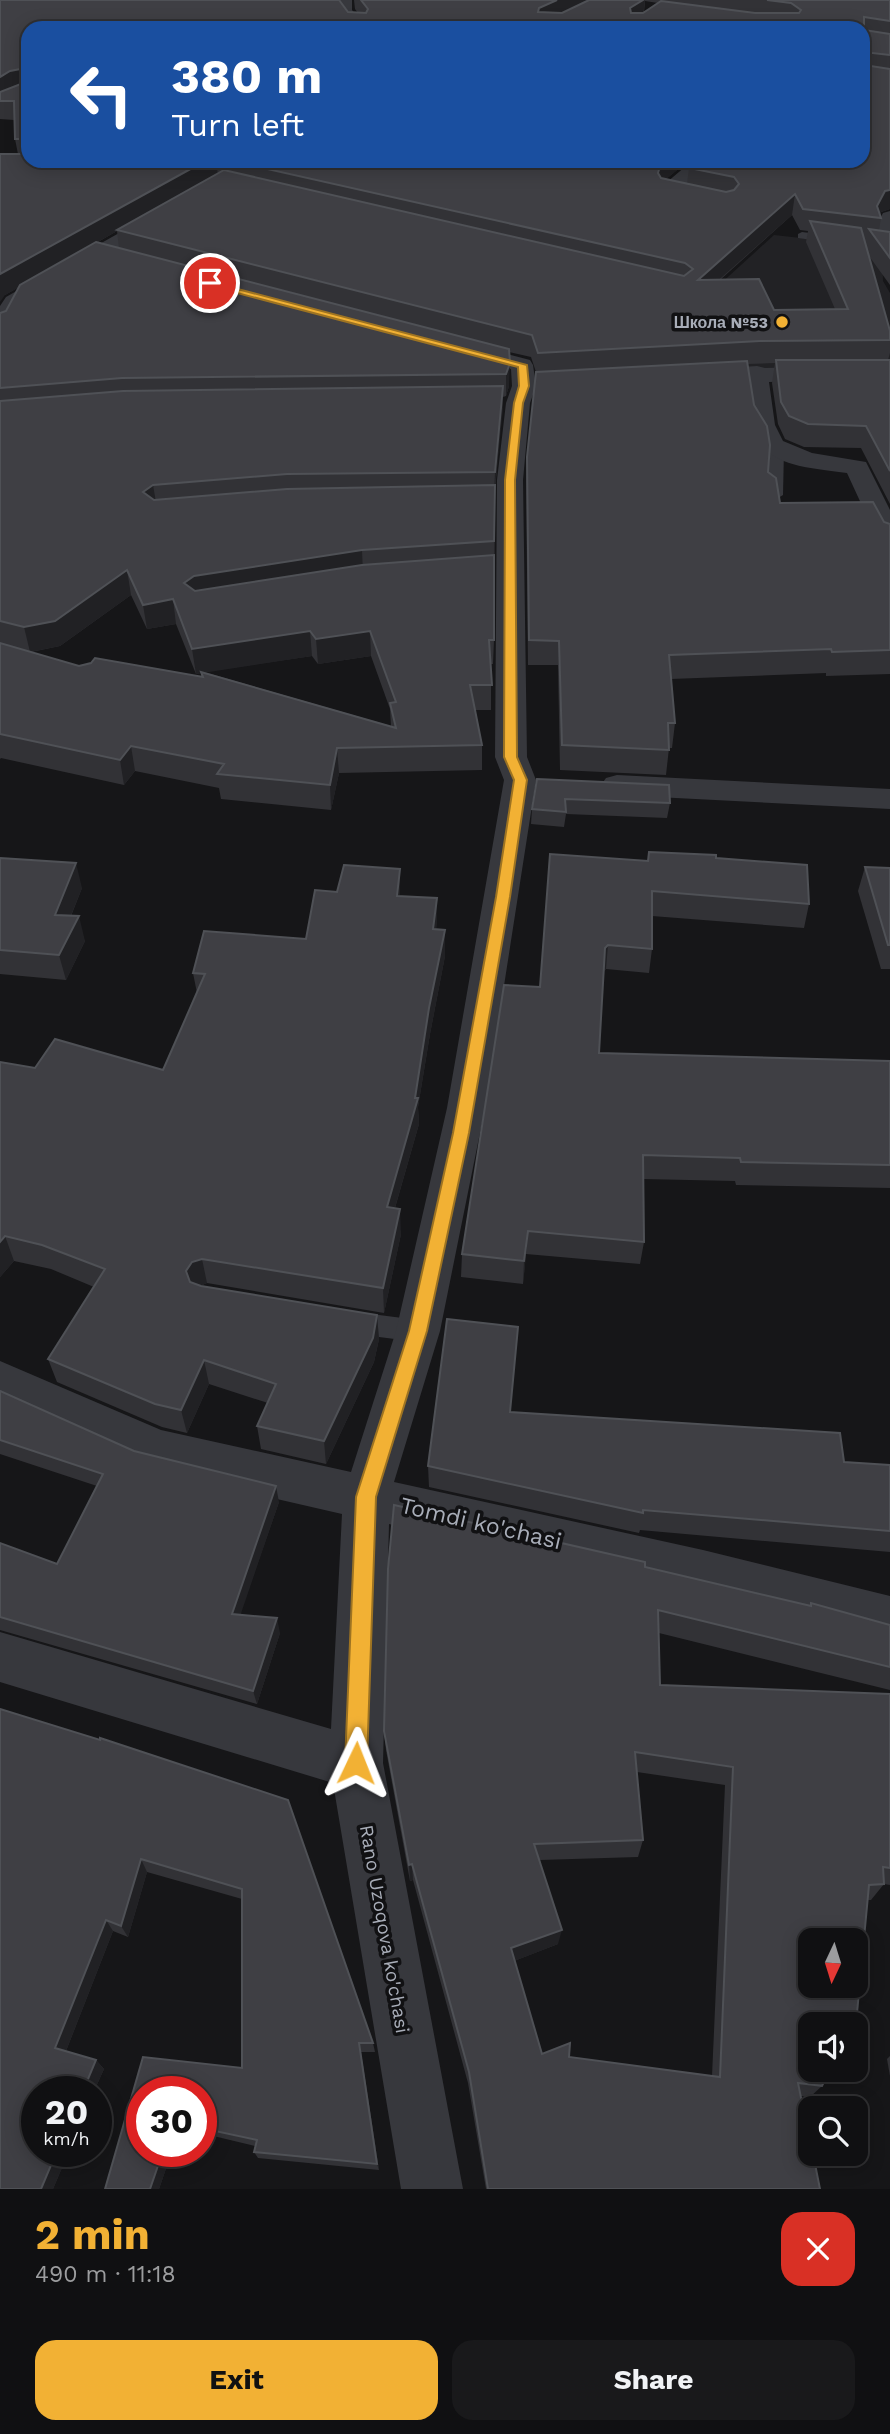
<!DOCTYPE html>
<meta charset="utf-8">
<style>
:root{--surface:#101012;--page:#19191b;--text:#f1f3f6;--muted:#9c9d9f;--line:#303032;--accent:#f2b134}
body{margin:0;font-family:"Work Sans",sans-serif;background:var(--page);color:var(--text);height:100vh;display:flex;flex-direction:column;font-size:26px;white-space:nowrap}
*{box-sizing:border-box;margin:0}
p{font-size:23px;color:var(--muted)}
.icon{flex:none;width:38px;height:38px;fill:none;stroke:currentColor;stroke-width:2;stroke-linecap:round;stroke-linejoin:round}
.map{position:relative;height:2189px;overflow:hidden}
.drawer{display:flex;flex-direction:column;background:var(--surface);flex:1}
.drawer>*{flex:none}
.guide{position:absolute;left:21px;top:21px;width:849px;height:147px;border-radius:21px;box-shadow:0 4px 18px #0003,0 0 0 2px var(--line);background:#1a4fa0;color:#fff;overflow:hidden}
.needle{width:46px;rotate:184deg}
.fabs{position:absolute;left:798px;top:1928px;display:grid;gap:14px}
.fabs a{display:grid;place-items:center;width:70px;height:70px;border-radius:14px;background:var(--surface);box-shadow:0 4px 18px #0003,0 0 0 2px var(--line);font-size:35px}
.speed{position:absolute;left:21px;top:2076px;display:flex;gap:14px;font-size:35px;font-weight:700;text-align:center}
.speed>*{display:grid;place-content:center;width:91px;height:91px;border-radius:50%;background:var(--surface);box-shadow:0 4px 18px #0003,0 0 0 2px var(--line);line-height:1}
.speed small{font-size:18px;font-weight:400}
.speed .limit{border:10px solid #d22;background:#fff;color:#111}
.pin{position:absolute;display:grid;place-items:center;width:60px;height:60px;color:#fff;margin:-30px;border:4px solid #fff;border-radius:50%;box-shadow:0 2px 7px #0007}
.me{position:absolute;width:77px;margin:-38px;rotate:2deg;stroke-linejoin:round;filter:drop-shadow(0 0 5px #0008)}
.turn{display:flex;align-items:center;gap:24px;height:147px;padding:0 35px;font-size:32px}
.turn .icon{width:91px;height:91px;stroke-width:2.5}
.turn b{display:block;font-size:49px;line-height:60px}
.round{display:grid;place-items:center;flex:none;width:74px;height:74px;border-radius:21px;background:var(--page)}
.overview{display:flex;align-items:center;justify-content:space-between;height:119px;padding:0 35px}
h1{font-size:42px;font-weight:700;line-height:52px;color:var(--accent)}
.cta{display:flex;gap:14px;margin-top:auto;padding:14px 35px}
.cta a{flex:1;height:80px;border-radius:21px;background:var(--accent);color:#111;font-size:28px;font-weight:700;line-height:80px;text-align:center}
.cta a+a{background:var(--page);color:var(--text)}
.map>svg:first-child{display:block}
</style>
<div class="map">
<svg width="890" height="2189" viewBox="0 0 890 2189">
<rect width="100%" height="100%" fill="#161618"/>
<path fill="#222225" d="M774 235 882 247 883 281 890 293V368L657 375 718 286Z"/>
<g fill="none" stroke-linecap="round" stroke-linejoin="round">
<g fill="#37383d" fill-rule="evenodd">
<path d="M802 232 890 243V251L798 238V234Z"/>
<path d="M777 445 784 449 783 495 775 500 767 495 770 449Z"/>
<path d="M348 1311 418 1320 427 1323 431 1331 427 1339 418 1342 348 1333 339 1330 335 1322 339 1314Z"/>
</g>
<g fill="#37383d" fill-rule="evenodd">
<path d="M338 0H352V10L367 28H351L338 11Z"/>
<path d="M692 161H712L681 189 711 196 713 200 711 204 704 206 660 196 658 192 660 188Z"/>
<path d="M165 207 175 213 172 217 22 305 8 332 0 334V306L6 297Z"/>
<path d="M890 211V247L883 245 875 228 883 213Z"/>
<path d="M460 342 530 360 533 365 536 386 530 403 523 480 527 757 536 780 485 1108 440 1331 394 1482 703 1550 890 1596V1644L703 1596 389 1524 383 1763 463 2189H401L333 1783 0 1682V1632L331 1729 342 1514 156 1471 140 1465 0 1402V1361L161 1430 351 1472 396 1331 447 1108 504 780 495 757 497 480 506 403 512 386 511 369 452 354 449 349 452 344Z"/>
<path d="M890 365V379L769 382 775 425 783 441 812 453 866 462 890 510V546L881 544 877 538 847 473C775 464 751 462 746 383L689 382 686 377 689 372 697 370 757 366 765 368Z"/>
<path d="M617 775 890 789V809L617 795 606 792 601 785 606 778Z"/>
</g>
</g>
<g fill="#323236" fill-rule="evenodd">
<path d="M0 0 358 13 355 9 354 0H890V209L881 212 880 214 881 218 879 230 890 232V285L869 256 890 331V353L888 360H890V504L861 448 804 447 785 439 778 424 772 383 775 363 747 364 754 405 768 472 780 503 890 524V674L826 676V673L671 679 675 723 672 748H669L666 775 560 770 558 665H528L526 480 527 457 536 372 531 357 509 352V386L506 396 503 397 495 491 494 640 493 664H491V710H475L482 745V770L339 773 331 810 221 799 219 788 135 771 124 785 1 758 0 759V313L6 311 19 287 5 295 18 154 15 139 14 120 0 119ZM645 1 658 3 644 12ZM28 28 863 161 689 168 687 184 666 179 688 161H28ZM792 215 800 230 808 231 806 242 835 309 774 310 720 280ZM117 231 119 248 98 242ZM131 595 147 629 176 624 196 674 201 673V676L79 666 31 652 60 646ZM312 656 318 664 371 656 390 709 391 726 204 672Z"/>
<path d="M537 779 670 803 667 818 566 814 564 827 531 824 532 809Z"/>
<path d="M649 852 716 858 809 904 804 928 652 916V949L649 973 606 969 604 971 599 1053 890 1061V1188L736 1185 735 1181 643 1179 644 1242 640 1264 526 1254 523 1284 461 1277 462 1254 540 987 648 861Z"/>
<path d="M0 858 82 888 71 916 85 941 66 980 0 974Z"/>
<path d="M865 867 890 868V969H881L858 891Z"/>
<path d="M337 892 437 898 436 929 445 956 430 1034 418 1107 419 1124 395 1208 401 1234 384 1313 207 1283 200 1286 377 1315 379 1339 374 1362 326 1464 261 1449 257 1426 268 1403 209 1384 187 1433 162 1427 57 1382 48 1359 94 1287 51 1269 14 1261 0 1277V1062L35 1068 163 1070 197 993 193 973 306 939Z"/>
<path d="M0 1391 134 1451 279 1502 240 1614 280 1633 257 1704 0 1630V1543L57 1564 97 1486 0 1454Z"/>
<path d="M511 1412 844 1462 890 1466V1552L640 1530 639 1533 429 1487 428 1466Z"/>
<path d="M645 1567 810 1606 811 1603 890 1625V1690L659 1633 660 1685 890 1694V1885L884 1884 871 1900H868L822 2086 810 2097 801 2096 820 2189H486L468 2083 413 1880 410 1881 386 1750 384 1731ZM637 1772 725 1785 712 2076 542 2054 514 1961 558 1944 540 1860 638 1857 643 1840Z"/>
<path d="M0 1709 100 1740V1738L288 1800 373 2043 375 2052H361L379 2170 258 2158 254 2152 255 2146 201 2133V2091H142V2151H172L159 2189H105L143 2057 242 2068V1899L147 1872 128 1937 113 1931 66 2051 96 2060 104 2069 94 2091H37V2151H69L53 2189H0Z"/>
<path d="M890 2056V2076L887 2059Z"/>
</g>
<g fill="#212124">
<path d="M557 0H593L538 26 539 8Z"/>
<path d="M643 0H645L643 16 629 26 630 8Z"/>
<path d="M26 68 28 86 0 98V77L10 71Z"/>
<path d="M205 161H216L218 175 117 230V231L5 295 0 302V273Z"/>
<path d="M666 161H688L658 186V173L660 166Z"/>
<path d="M890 190V209L881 212 878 218 877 206 885 191Z"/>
<path d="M795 194 792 215 695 301 698 280Z"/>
<path d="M510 363 509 386 506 396V374Z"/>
<path d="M503 386V409L494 496 495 472Z"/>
<path d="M153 485 157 508 143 492Z"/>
<path d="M362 550 363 574 188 607 184 583 194 576Z"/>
<path d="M127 570 131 595 60 646 30 652 24 627Z"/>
<path d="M173 599 176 624 147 629 143 605Z"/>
<path d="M310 631 312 656 196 674 192 649Z"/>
<path d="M370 631 371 656 318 664 316 639Z"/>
<path d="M131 746 135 771 124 785 120 760Z"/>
<path d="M337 748 339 773 331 810 330 785Z"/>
<path d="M76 863 82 888 61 940 55 915Z"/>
<path d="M400 869V895L398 922 397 896Z"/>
<path d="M437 898V924L433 956V929Z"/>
<path d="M79 916 85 941 66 980 59 955Z"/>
<path d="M445 930V956L430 1034 418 1107 419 1124 388 1232 387 1207 415 1098 429 1008Z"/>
<path d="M608 945 606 969 603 972 605 948Z"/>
<path d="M400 1209 401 1234 384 1313 383 1288Z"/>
<path d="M528 1231 526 1254 523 1284 524 1261Z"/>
<path d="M5 1236 14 1261 0 1277V1242Z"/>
<path d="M202 1259 207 1283 197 1287 192 1296 186 1271 192 1262Z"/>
<path d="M377 1315 379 1339 374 1362 326 1464 324 1441Z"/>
<path d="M204 1360 209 1384 187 1433 181 1410Z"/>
<path d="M276 1486 279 1502 236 1628 232 1614Z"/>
<path d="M277 1618 280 1633 257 1704 253 1691Z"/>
<path d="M141 1859 147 1872 128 1937 121 1926Z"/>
<path d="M412 1864 413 1880 410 1881 409 1865Z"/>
<path d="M106 1920 113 1931 64 2056 55 2048Z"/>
<path d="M562 1930 558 1944 509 1963 511 1948Z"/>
<path d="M359 2043 361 2052 379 2170 377 2164Z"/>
<path d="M96 2060 104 2069 94 2091H83Z"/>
<path d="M57 2151H69L53 2189H41Z"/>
<path d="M163 2151H172L159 2189H150Z"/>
</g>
<g fill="#3f3f44" stroke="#4f5156" stroke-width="2" fill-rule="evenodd">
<path d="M0 0H339L348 12 366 13 368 9 361 0H557L539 8 538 12 562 13 589 0H643L630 8 631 13H643L661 1 755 13H799L801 10 791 3 767 0H890V21L864 17V30L890 34V55L864 52V65L890 69V190L885 191 877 206 881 218 803 209 795 194 698 280 759 279 774 310 848 309 810 221 861 228 890 331V340L760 341 538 353 532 335 117 230 224 170 684 276 693 269 685 263 232 161H666L660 166 658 173 661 178 726 192 734 190 739 184 734 177 689 168 696 161H863V28H28V139H15L14 101H0V92L26 82V68L10 71 0 77Z"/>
<path d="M0 154H28V161H205L0 274Z"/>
<path d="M869 229 890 232V258Z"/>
<path d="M96 242 509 349 510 363 506 374 122 378 0 388V313L6 311 20 285Z"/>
<path d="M776 360H890V471L866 426 808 424 789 416 781 402Z"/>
<path d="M747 361 754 405 767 426 770 445 768 472 776 478 780 503 873 502 884 522 890 524V650L832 652 831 649 669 655 675 723H668L669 750 562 745 559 641 529 640 527 457 536 372Z"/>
<path d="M503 386 495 472 287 474 153 485 143 492 154 500 287 489 495 485 494 541 362 550 194 576 184 583 195 591 362 565 494 555V640H489L492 685H470L482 745 337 748 330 785 217 774 224 764 131 746 120 760 0 734V643L79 666 91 663 95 658 203 677 201 672 396 728 390 703 396 702 370 631 316 639 310 631 192 649 173 599 143 605 127 570 55 621 24 627 0 621V401L123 391Z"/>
<path d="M537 779 669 785 670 803 565 799 566 812 532 809Z"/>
<path d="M649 852 716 855V858L807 865 809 904 652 891V949L608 945 605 948 599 1053 890 1061V1165L741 1162 740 1158 643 1155 644 1242 528 1231 524 1261 462 1254 504 985 540 987 550 854 648 861Z"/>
<path d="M0 858 76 863 55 915 79 916 59 955 0 950Z"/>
<path d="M344 865 400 869 397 896 437 898 433 929 445 930 429 1008 415 1098H418L387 1207 400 1209 383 1288 202 1259 192 1262 186 1271 190 1282 201 1286 377 1315 373 1338 324 1441 257 1426 276 1384 204 1360 181 1410 155 1404 48 1359 105 1269 42 1245 5 1236 0 1242V1062L35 1068 55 1039 163 1070 205 974 193 973 204 931 306 939 315 890 337 892Z"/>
<path d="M865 867 890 868V945H888Z"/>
<path d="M447 1319 518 1327 510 1412 840 1433 844 1462 890 1465V1531L643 1510V1513L428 1466Z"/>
<path d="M0 1391 134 1451 276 1486 232 1614 277 1618 253 1691 0 1617V1543L57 1564 103 1474 0 1440Z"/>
<path d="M394 1505 645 1562V1567L811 1606V1603L890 1625V1667L658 1610 660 1685 890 1694V1868L883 1867 884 1884 869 1885 857 2013 852 2025H810V2070H830L822 2086 798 2083 810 2142V2154H813L820 2189H488L469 2072 412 1864 409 1865 384 1731 388 1569ZM635 1752 733 1767 720 2077 569 2057 570 2043 542 2054 511 1948 562 1930 534 1844 643 1840ZM810 1941H856V1986H810Z"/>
<path d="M0 1709 100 1740V1738L288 1800 373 2043H359L377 2164 254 2152 257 2140 201 2128V2091H142V2151H163L150 2189H105L143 2057 242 2068V1889L141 1859 121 1926 106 1920 55 2048 96 2060 83 2091H37V2151H57L41 2189H0Z"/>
</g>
<path fill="#f2b134" stroke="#9d7322" stroke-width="2" d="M207 281 527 365 529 386 523 403 515 480 517 757 527 780 510 897 469 1133 427 1331 376 1497 367 1763 363 1771 356 1774 348 1771 345 1763 356 1497 409 1331 453 1133 496 897 514 780 504 757 505 480 514 403 519 386 518 367 207 285Z"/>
<circle fill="#f2b134" stroke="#111113" stroke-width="2.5" cx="782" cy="322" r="7"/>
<g text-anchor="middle" stroke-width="7" stroke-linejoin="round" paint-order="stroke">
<g font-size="16" font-weight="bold" fill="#a8adb8" stroke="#111113" text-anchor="end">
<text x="768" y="328">Школа №53</text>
</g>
<g font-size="19" fill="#a8adb8" stroke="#111113">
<text transform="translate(385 1929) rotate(80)" y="7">Rano Uzoqova ko'chasi</text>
</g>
<g font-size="23" fill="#a8adb8" stroke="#111113">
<text transform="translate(481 1523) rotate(13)" y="8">Tomdi ko'chasi</text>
</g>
</g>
</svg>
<div class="fabs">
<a><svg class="needle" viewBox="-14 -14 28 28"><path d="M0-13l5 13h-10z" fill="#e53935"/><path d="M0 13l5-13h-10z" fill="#9c9d9f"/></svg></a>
<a><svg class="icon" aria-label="sound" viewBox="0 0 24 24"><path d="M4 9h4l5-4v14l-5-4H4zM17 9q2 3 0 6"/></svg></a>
<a><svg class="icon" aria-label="search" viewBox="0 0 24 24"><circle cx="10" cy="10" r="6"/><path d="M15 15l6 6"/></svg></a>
</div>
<div class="speed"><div>20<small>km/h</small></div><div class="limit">30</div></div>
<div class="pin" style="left:210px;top:283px;background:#d93025"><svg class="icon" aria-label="arrive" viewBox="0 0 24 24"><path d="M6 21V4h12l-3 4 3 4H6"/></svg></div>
<svg class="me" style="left:356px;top:1763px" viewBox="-20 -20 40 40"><path d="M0-17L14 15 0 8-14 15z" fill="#f2b134" stroke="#fff" stroke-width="4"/></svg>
<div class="guide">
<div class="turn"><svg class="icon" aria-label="left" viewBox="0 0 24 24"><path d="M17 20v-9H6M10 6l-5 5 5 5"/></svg><div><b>380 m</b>Turn left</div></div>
</div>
</div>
<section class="drawer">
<div class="overview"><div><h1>2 min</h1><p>490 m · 11:18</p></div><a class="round" style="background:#d93025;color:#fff"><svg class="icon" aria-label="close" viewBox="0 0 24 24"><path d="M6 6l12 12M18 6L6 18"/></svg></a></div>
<div class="cta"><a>Exit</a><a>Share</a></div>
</section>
